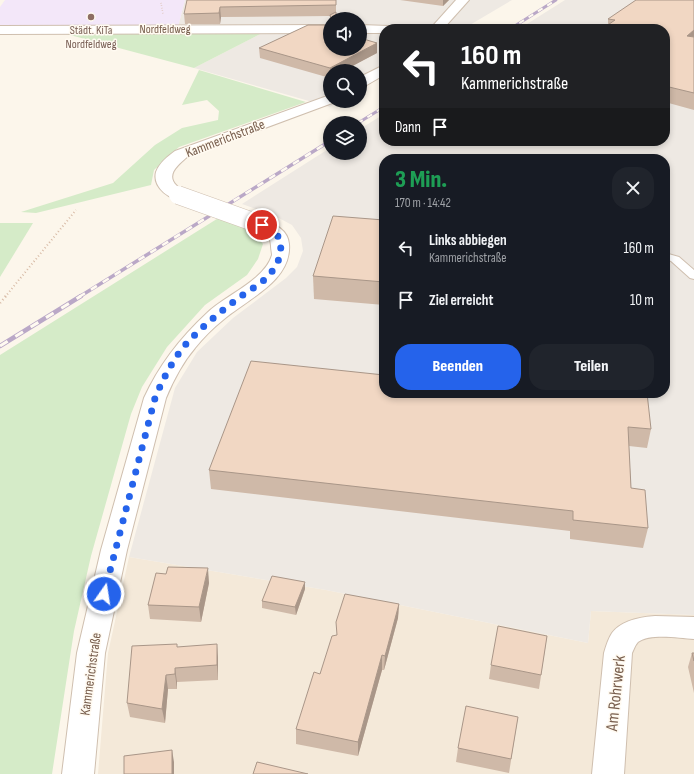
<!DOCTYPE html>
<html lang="de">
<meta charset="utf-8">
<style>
:root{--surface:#171b24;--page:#20242c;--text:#f1f3f6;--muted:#9ea1a6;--accent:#2563eb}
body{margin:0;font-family:"Sofia Sans Condensed",sans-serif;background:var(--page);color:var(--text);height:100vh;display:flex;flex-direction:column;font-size:15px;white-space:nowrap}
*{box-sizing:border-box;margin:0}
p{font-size:13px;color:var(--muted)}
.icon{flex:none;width:22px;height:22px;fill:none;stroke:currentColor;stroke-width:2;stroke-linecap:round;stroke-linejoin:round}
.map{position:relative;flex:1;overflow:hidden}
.drawer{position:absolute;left:379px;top:154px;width:291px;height:244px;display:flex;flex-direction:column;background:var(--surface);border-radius:16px;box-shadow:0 2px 6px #0003}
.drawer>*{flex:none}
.hud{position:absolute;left:379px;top:24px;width:291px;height:122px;border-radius:16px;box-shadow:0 2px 6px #0003;background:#202124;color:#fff;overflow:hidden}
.buttons{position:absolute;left:323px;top:12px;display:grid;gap:8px}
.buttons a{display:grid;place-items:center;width:44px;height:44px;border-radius:50%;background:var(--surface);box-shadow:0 2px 6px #0003;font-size:20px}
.pin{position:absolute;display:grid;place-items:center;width:34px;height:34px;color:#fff;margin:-17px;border:2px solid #fff;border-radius:50%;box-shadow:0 1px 4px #0007}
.me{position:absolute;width:44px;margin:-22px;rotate:13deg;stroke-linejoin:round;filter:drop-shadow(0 0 3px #0008)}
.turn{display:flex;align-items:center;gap:14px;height:84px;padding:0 16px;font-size:18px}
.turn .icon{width:52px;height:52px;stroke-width:2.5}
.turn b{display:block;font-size:28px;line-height:34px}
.then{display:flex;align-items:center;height:38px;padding:0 16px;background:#0003;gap:8px;font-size:15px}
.round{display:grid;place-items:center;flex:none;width:42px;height:42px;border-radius:16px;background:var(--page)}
.overview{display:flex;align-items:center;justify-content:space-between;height:68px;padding:0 16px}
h1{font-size:24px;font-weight:800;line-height:30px;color:#1e9e55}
.action{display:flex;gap:8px;margin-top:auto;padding:8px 16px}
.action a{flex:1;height:46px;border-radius:16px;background:var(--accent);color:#fff;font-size:16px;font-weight:800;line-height:46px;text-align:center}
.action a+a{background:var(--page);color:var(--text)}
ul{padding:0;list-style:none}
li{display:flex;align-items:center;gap:12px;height:52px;padding:0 16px}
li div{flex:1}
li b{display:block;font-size:15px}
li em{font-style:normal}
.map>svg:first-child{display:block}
</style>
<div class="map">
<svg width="694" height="774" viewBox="0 0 694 774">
<rect width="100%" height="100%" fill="#fcf6eb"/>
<path fill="#f4e9d9" d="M129 557 326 590 588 643 591 611 694 615V774H98L108 653Z"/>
<g fill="#eee9e3" fill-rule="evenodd">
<path d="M185 0H512L463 29H384V75L360 89V71H330V101H340L330 107 194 68 266 31 178 27ZM330 19H360V49H330Z"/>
<path d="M565 0H694V615L591 611 588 643 326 590 129 557 175 388 197 352 233 318 286 278 297 267 303 251 301 238 292 225 275 216 242 204 330 148V153H360V129L384 114V141H665V29H519ZM384 159H665V393H384Z"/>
</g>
<path fill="#f3e7f9" d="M5 0H185L178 27 0 28V7Z"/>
<g fill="#d5ebc8">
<path d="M55 31H266L194 68Z"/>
<path d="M199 70 306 102 179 147 154 170 151 185 36 213 21 212 113 183 155 145 182 128 218 120 219 111 207 100 182 105Z"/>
<path d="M220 217 253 232 263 244 258 259 247 275 205 305 167 347 142 387 131 414 91 556 74 631 52 774H0V355Z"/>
<path d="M0 223H33L0 277Z"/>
</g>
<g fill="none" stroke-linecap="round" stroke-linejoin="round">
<defs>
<path id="service" d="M665 253 679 257 694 270V279L690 278 671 261 665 259Z"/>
<g id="minor">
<path d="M456 0H469L443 29H430Z"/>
<path d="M330 25V33L0 34V26Z"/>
<path d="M360 25 389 26 390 29H384V33H360Z"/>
<path d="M384 65V75L365 86 360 87V77Z"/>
<path d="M330 95V101H336L335 102 187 157C178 165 165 175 177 186 181 189 184 191 187 195L184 199C171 202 152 187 156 172 159 163 168 156 175 151Z"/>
<path d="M262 220C274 223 288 230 289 244 292 281 247 299 223 320 213 328 203 338 195 348 183 362 173 381 166 398L127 550 105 653 94 774H62L77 653 101 550 144 398C159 365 180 338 207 313 224 296 265 280 272 255 272 253 271 249 271 246 270 230 260 235 253 225L256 221Z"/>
<path d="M655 616 694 617V639C679 638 650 633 638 642 635 645 634 649 632 653L624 774H592L604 653C606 646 608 639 612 633 622 620 641 617 655 616Z"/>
</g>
</defs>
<use href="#service" stroke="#cfbfaf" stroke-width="2"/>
<use href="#minor" stroke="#cfbfaf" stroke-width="2"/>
<path stroke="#d7baa5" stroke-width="1.5" stroke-dasharray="0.5 2" stroke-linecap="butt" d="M161 3 163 14"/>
<path stroke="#d7baa5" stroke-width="2" stroke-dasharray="1 2.5" stroke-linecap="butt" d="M5 297 76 210"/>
<path stroke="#d7baa5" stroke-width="2.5" stroke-dasharray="1 3" stroke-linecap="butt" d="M0 303 6 296"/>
<use href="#service" fill="#fff" fill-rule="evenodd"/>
<use href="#minor" fill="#fff" fill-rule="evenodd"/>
<defs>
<g id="rail-far2">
<path d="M510 29 556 0"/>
<path d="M358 123 384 107"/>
</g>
<path id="rail-far1" d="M79 297 330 141"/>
<path id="rail" d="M0 346 81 296"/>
</defs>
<use href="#rail-far2" stroke="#baa8c7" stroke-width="3"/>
<use href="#rail-far1" stroke="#baa8c7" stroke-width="3.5"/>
<use href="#rail" stroke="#baa8c7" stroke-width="4.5"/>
<use href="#rail-far2" stroke="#fffaf1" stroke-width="2" stroke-dasharray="5.5" stroke-linecap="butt"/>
<use href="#rail-far1" stroke="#fffaf1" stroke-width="2.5" stroke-dasharray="7" stroke-linecap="butt"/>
<use href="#rail" stroke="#fffaf1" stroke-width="3" stroke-dasharray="9" stroke-linecap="butt"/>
<defs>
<path id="minor-bridge" d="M178 195 262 225"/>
</defs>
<use href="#minor-bridge" stroke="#cfbfaf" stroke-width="19" stroke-linecap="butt"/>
<use href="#minor-bridge" stroke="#fff" stroke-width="18"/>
</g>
<g fill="#cfb9a8">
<path d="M187 0H336V19L330 16 221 17 220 24H185L184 14Z"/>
<path d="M400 0H449L443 6Z"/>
<path d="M694 0V110L665 102V29L608 25V19Z"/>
<path d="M377 43V53L343 71H330V78L260 58 259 48 330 49Z"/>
<path d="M384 220V305L314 299 313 276Z"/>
<path d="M384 375 651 429 647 448 629 446 631 488 648 528 643 548 570 539V531L211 489 209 470Z"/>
<path d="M305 582V589L296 615 262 608V601Z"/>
<path d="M209 583 201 622 150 619 148 605Z"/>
<path d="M399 604 398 618 384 670H382L358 756 296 744V729L337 635Z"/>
<path d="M547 636 539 689 489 679 491 665Z"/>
<path d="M177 647 218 658V680L177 682V689H168L165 723 130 717 127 703Z"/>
<path d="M692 653H694V693L688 667Z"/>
<path d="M518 717 509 773 456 762 458 748Z"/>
</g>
<g fill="#a99688">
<path d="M443 0H449L443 6Z"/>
<path d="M220 7 221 17 220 24 219 13Z"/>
<path d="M694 30V43L687 36Z"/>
<path d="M377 43V53L343 71H330V68Z"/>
<path d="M208 568 209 583 201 622 199 607Z"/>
<path d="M305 582V589L296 615 295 607Z"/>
<path d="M399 604 398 618 384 670 385 656Z"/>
<path d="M217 644 218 658V680L217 665Z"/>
<path d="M382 655V670L358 756V742Z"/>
<path d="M175 668 177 682V689L175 674Z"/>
<path d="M166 675 168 689 165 723 162 709Z"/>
<path d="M172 750 174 762V774H172Z"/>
</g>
<g fill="#f1d7c3" stroke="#a99688">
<path d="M187 0H336V5L220 7 219 13 184 14Z"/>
<path d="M636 0H694V30L687 36 694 37V93L665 86V29H602L615 20 608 19Z"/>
<path d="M336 12V19H331L330 15Z"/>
<path d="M308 25H330V49H360V38L377 43 330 68 259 48Z"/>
<path d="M333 216 384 220V282L313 276Z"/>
<path d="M251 361 384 375V393H647L651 429 628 427 631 488 645 490 648 528 573 520V511L209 470Z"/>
<path d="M168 567 208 568 199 607 148 605 156 573 166 574Z"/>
<path d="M272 576 305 582 295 607 262 601Z"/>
<path d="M345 594 399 604 385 656 382 655 358 742 296 729 314 672 320 674 332 636 337 635 336 622Z"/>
<path d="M498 626 547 636 541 675 491 665Z"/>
<path d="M177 644V647L217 644V665L175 668V674L166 675 162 709 127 703 132 646Z"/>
<path d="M692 653H694V661Z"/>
<path d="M466 706 518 717 511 759 458 748Z"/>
<path d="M172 750V774H124V756Z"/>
<path d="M257 762 308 774H253Z"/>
</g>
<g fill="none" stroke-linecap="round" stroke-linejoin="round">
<path stroke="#2563eb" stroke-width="7" stroke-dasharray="0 12.6" d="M104 594 155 398C163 379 173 359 187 343 203 326 221 311 240 297 251 289 265 282 273 270 280 260 282 251 280 239L274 231 262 225"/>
</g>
<circle fill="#8d6e63" stroke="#fffaf1" stroke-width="1.5" cx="91" cy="17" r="4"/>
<g text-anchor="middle" stroke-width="3" stroke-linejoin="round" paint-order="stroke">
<g font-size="12" fill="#785e4d" stroke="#fffaf1">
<text x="165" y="33">Nordfeldweg</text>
</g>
<g font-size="12" fill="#785e54" stroke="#fffaf1">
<text x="91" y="34">Städt. KiTa<tspan x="91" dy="14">Nordfeldweg</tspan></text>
</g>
<g font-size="14" fill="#785e4d" stroke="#fffaf1">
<text transform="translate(225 138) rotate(-21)" y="5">Kammerichstraße</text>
<text transform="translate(90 674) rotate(-82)" y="5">Kammerichstraße</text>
</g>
<g font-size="17" fill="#785e4d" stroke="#fffaf1">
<text transform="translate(615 693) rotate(-84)" y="6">Am Rohrwerk</text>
</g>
</g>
</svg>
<div class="buttons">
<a><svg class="icon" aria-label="sound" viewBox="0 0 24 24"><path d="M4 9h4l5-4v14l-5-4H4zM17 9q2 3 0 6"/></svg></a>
<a><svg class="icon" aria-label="search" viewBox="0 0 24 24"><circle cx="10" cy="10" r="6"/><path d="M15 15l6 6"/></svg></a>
<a><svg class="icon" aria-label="layers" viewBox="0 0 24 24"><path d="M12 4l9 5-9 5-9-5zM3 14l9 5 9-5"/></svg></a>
</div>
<div class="pin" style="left:262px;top:225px;background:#d93025"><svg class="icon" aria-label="arrive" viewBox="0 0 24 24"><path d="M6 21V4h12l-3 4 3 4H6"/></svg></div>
<svg class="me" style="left:104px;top:594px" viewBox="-20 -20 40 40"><circle r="17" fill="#2563eb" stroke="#fff" stroke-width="3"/><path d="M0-11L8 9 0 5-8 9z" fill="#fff"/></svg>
<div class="hud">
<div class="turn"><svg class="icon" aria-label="left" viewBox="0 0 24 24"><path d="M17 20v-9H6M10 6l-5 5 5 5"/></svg><div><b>160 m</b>Kammerichstraße</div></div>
<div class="then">Dann<svg class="icon" aria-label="arrive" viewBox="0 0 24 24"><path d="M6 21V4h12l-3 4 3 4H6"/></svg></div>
</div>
<section class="drawer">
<div class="overview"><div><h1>3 Min.</h1><p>170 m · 14:42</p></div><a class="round"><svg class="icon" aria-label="close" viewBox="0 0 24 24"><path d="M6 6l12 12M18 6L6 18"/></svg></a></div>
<ul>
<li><svg class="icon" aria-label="left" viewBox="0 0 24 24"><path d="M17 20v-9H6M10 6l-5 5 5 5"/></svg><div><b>Links abbiegen</b><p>Kammerichstraße</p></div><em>160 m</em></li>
<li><svg class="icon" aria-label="arrive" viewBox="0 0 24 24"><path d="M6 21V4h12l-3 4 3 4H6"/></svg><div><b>Ziel erreicht</b></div><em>10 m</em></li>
</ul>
<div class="action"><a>Beenden</a><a>Teilen</a></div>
</section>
</div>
